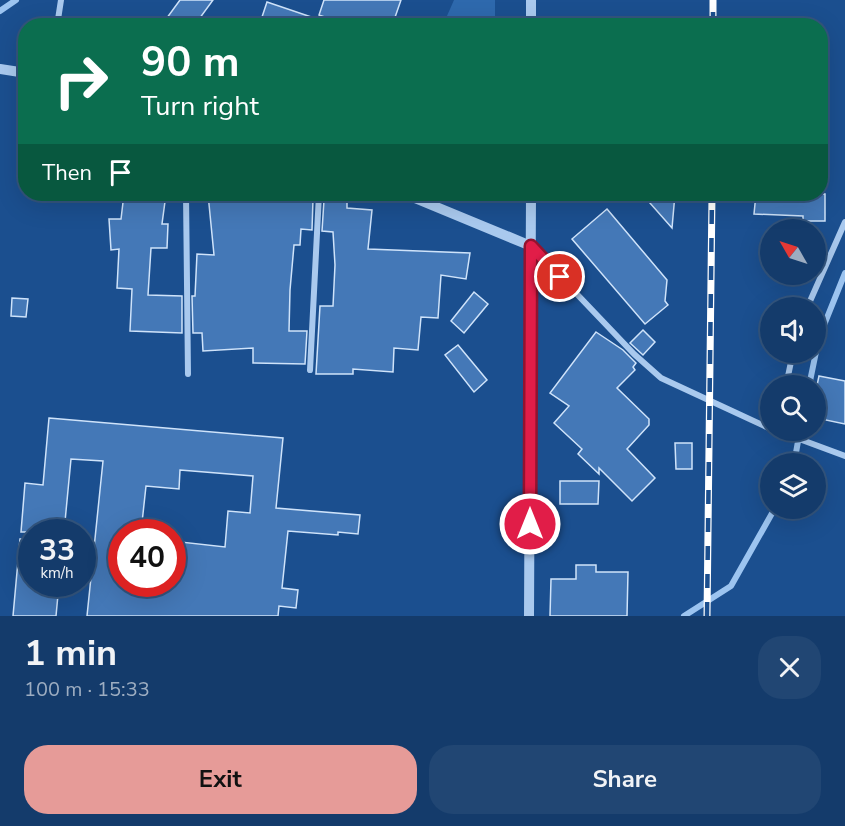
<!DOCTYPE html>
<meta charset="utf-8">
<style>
:root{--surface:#143b6b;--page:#214673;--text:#f1f3f6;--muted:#9dadc1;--line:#33557e;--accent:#e69b98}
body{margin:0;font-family:"Nunito Sans",sans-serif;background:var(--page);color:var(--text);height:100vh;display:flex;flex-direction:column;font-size:22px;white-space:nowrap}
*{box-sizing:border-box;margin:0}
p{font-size:20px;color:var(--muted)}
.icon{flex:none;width:33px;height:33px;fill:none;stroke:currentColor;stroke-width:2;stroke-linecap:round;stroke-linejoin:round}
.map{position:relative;height:616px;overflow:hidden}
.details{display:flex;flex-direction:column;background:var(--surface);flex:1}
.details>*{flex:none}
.guide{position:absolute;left:18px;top:18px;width:810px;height:183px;border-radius:24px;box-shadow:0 6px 24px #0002,0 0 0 2px var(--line);background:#0b6e4f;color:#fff;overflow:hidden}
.needle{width:39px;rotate:309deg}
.tools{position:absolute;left:760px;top:219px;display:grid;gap:12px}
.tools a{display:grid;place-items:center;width:66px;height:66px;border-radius:50%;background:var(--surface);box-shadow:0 6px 24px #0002,0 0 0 2px var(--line);font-size:30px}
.speed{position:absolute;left:18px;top:519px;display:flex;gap:12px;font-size:30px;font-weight:700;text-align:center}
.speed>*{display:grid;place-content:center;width:78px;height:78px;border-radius:50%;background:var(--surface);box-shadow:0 6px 24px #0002,0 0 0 2px var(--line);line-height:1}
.speed small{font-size:15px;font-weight:400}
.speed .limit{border:9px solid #d22;background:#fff;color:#111}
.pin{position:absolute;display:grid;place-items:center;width:51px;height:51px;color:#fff;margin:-26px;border:3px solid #fff;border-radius:50%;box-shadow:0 2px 6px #0007}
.me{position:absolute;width:66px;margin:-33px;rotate:0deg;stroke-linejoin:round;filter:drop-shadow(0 0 4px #0008)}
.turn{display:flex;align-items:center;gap:21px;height:126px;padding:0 24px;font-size:27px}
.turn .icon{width:78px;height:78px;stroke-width:2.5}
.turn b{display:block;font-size:42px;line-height:51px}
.then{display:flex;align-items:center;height:57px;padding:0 24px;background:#0003;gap:12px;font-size:22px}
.round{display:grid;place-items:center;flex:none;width:63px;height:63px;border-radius:24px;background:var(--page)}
.head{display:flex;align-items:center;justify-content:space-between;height:102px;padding:0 24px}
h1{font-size:36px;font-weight:700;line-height:45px}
.primary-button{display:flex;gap:12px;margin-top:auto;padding:12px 24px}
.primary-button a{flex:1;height:69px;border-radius:24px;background:var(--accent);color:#111;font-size:24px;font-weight:700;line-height:69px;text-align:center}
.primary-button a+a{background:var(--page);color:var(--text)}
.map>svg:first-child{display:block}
</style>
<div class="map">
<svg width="845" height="616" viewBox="0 0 845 616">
<rect width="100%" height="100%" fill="#1b4f8f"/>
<path fill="#2e69ad" d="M454 0H495V25H443Z"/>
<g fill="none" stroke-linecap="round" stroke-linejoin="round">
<g stroke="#9cc4f0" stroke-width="6">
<path d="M0 11 16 0"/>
<path d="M816 351 818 340 845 273"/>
<path d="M809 386 816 352"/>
<path d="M794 464 800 430"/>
<path d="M684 616 731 586 775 508"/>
</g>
</g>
<g fill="#4478b7" stroke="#cfe3fa" stroke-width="1.5" fill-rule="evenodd">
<path d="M180 0H213L194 26H161Z"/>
<path d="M324 0H401L392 26H350L319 15Z"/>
<path d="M267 2 329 23 328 26H259Z"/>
<path d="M124 194H166L162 224H168L167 248H151L148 295 182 296V333L130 331 132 289 117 288 119 249 111 250 109 219H121Z"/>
<path d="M208 194H310L311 199H313L312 230 301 229 300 245H294L290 290 289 331H307L305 364 253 363V348L203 351 202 333H193L192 296H195L197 254 214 255Z"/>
<path d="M642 194H675L672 228Z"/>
<path d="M756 194H825V221H803V216L754 214Z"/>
<path d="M324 200 347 202V208L372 210 368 249 470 253 466 279 441 275 438 318 421 317 418 350 394 348 393 372 353 369V374H316L320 306H333L335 265 333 232 322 231Z"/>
<path d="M607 209 667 280 665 301 668 305 645 324 572 239Z"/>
<path d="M474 292 488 304 464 333 451 321Z"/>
<path d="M12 298 28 299 26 317 11 316Z"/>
<path d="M643 330 655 342 643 355 630 343Z"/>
<path d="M596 332 623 350 636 363 633 367 635 370 617 388 649 419V425L627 449 655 478 632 501 599 468V474L578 454 582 449 554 423 569 406 550 393Z"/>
<path d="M458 345 487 380 474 392 445 355Z"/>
<path d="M819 376 845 381V424L816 418V390Z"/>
<path d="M49 418 283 438 276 508 360 515 358 534 338 532V535L288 531 282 588 298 590 296 608 279 606 278 616H87L103 461 71 459 64 532H21L25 483 43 485ZM180 470 253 476 250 513 228 511 225 547 172 541V584H122V532H141L146 486 179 489Z"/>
<path d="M675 443H692V469H676Z"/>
<path d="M560 481H599L598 504H560Z"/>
<path d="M20 539H32V584H59L56 616H13Z"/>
<path d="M576 565H596V572H628L627 616H550L551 579H576Z"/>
</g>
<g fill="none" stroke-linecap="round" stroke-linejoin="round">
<g stroke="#a9c9ee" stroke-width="6">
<path d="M57 26 61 0"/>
<path d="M186 194 188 374"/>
<path d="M532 247 634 354 661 378 771 429"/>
<path d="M807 308 845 222"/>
<path d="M310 370 319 194"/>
<path d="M786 386 793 352"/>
<path d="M775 430 845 456"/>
</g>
<g stroke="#a9c9ee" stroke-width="10">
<path d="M531 26V0"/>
<path d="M0 69 26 73"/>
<path d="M405 194 531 246"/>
<path d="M529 616 531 194"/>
</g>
<defs>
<g id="rail">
<path d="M713 26V0"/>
<path d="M707 616 712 194"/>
</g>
</defs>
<use href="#rail" stroke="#fff" stroke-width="7"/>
<use href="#rail" stroke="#1b4f8f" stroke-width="4.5" stroke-dasharray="14" stroke-linecap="butt"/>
</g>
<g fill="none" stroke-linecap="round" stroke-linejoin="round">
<defs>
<path id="route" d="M530 524 531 246 560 277"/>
</defs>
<use href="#route" stroke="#92132f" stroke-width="15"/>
<use href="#route" stroke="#e11d48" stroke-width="10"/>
</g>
</svg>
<div class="tools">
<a><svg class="needle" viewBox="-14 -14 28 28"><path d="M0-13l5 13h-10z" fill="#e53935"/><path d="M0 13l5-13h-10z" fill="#9dadc1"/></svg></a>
<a><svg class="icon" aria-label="sound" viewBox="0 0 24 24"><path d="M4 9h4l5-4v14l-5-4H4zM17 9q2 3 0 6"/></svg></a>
<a><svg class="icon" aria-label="search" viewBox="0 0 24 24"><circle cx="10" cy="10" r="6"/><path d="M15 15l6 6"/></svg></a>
<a><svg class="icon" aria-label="layers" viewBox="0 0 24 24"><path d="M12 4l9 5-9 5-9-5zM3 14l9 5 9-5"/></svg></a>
</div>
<div class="speed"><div>33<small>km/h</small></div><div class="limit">40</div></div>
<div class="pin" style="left:560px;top:277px;background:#d93025"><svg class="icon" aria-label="arrive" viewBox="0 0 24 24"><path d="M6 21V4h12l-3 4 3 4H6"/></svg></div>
<svg class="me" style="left:530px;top:524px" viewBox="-20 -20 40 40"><circle r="17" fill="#e11d48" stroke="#fff" stroke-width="3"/><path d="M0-11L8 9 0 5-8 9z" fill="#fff"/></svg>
<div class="guide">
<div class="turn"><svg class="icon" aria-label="right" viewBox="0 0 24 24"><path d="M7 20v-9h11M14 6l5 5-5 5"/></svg><div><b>90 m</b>Turn right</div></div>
<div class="then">Then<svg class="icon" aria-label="arrive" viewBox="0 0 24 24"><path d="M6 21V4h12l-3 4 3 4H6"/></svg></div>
</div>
</div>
<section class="details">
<div class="head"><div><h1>1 min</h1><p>100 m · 15:33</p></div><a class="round"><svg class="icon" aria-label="close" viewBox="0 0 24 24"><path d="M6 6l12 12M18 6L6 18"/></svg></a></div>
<div class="primary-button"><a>Exit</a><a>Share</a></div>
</section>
